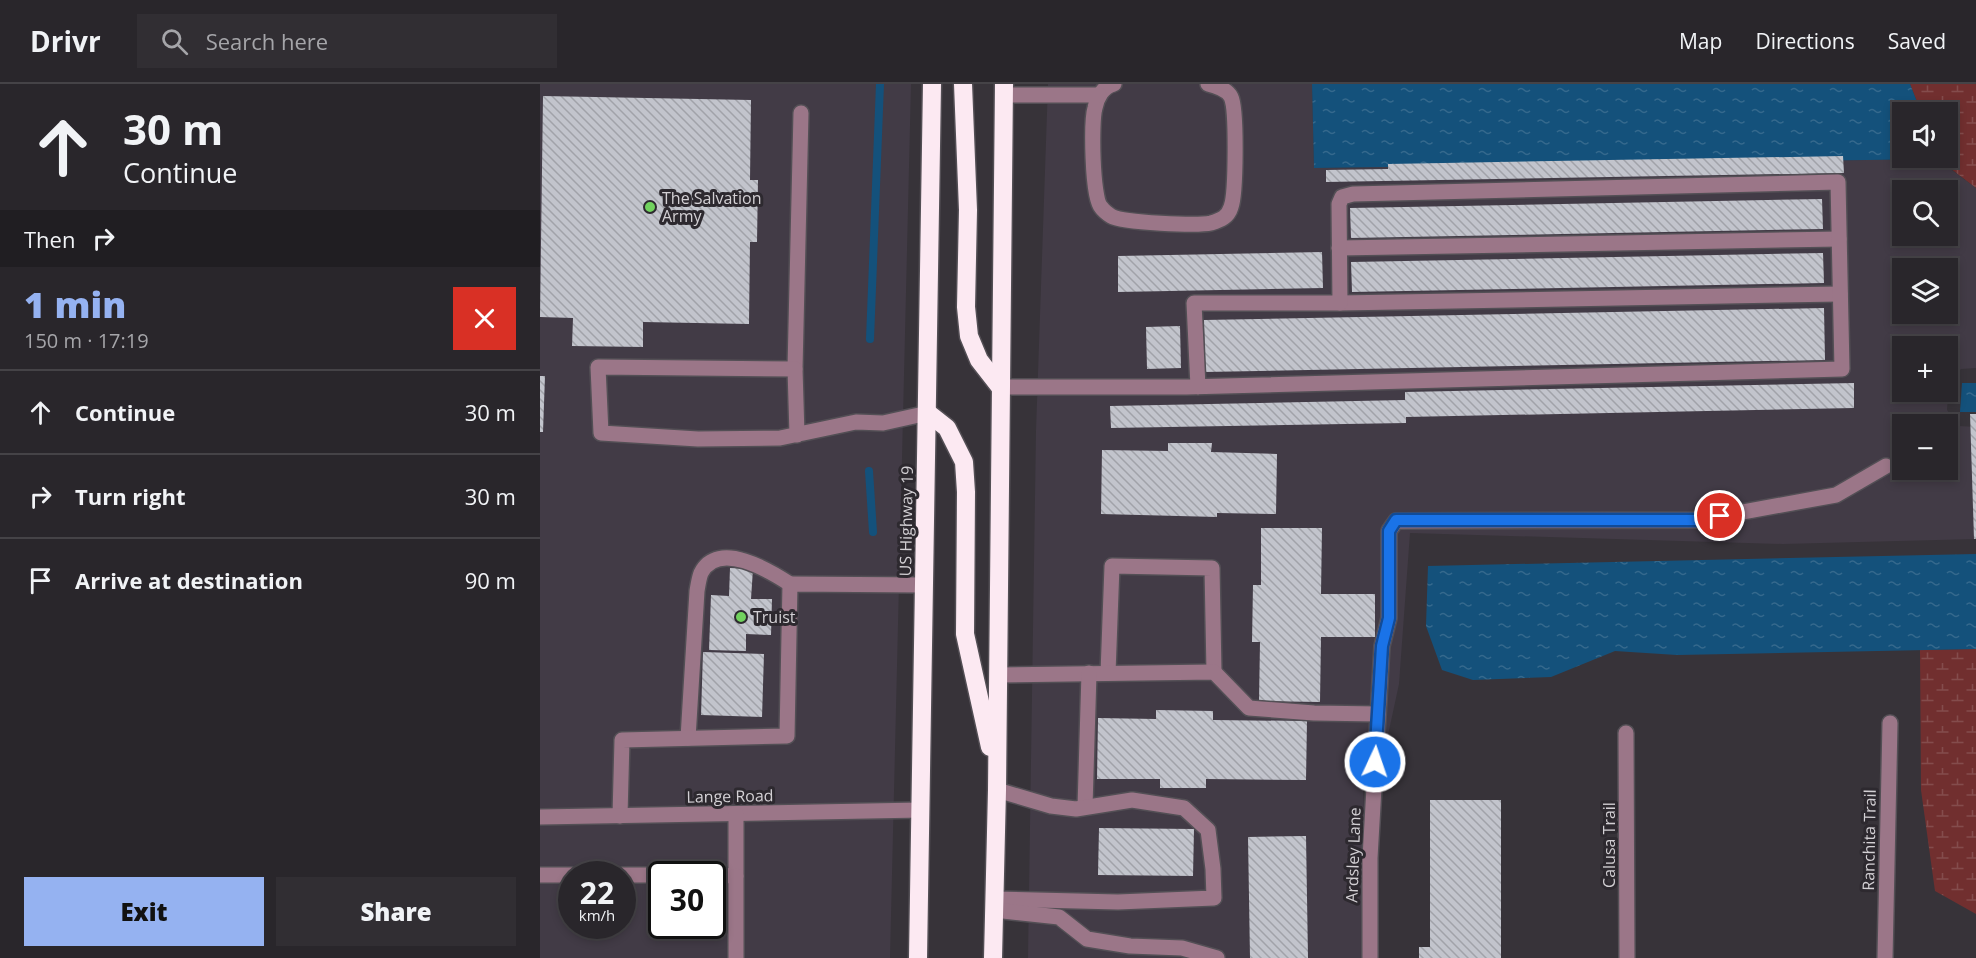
<!DOCTYPE html>
<meta charset="utf-8">
<style>
:root{--surface:#29262b;--page:#312e33;--text:#f1f3f6;--muted:#a5a5a9;--line:#454347;--accent:#95b2f1}
body{margin:0;font-family:"Open Sans",sans-serif;background:var(--page);color:var(--text);height:100vh;display:flex;flex-direction:column;font-size:22px;white-space:nowrap}
*{box-sizing:border-box;margin:0}
p{font-size:20px;color:var(--muted)}
.icon{flex:none;width:33px;height:33px;fill:none;stroke:currentColor;stroke-width:2;stroke-linecap:round;stroke-linejoin:round}
.map{position:relative;flex:1;overflow:hidden}
.side{display:flex;flex-direction:column;background:var(--surface);width:540px}
.side>*{flex:none}
.top-card{background:#29262b;color:var(--text);overflow:hidden}
.tools{position:absolute;left:1352px;top:18px;display:grid;gap:12px}
.tools a{display:grid;place-items:center;width:66px;height:66px;border-radius:0px;background:var(--surface);box-shadow:0 3px 9px #0003,0 0 0 2px var(--line);font-size:30px}
.speed{position:absolute;left:18px;top:777px;display:flex;gap:12px;font-size:30px;font-weight:700;text-align:center}
.speed>*{display:grid;place-content:center;width:78px;height:78px;border-radius:50%;background:var(--surface);box-shadow:0 3px 9px #0003,0 0 0 2px var(--line);line-height:1}
.speed small{font-size:15px;font-weight:400}
.speed .limit{border:3px solid #111;border-radius:9px;background:#fff;color:#111}
.pin{position:absolute;display:grid;place-items:center;width:51px;height:51px;color:#fff;margin:-26px;border:3px solid #fff;border-radius:50%;box-shadow:0 2px 6px #0007}
.me{position:absolute;width:66px;margin:-33px;rotate:3deg;stroke-linejoin:round;filter:drop-shadow(0 0 4px #0008)}
.turn{display:flex;align-items:center;gap:21px;height:126px;padding:0 24px;font-size:27px}
.turn .icon{width:78px;height:78px;stroke-width:2.5}
.turn b{display:block;font-size:42px;line-height:51px}
.then{display:flex;align-items:center;height:57px;padding:0 24px;background:#0003;gap:12px;font-size:22px}
.round{display:grid;place-items:center;flex:none;width:63px;height:63px;border-radius:0px;background:var(--page)}
.headline{display:flex;align-items:center;justify-content:space-between;height:102px;padding:0 24px}
h1{font-size:36px;font-weight:800;line-height:45px;color:var(--accent)}
.button{display:flex;gap:12px;margin-top:auto;padding:12px 24px}
.button a{flex:1;height:69px;border-radius:0px;background:var(--accent);color:#111;font-size:24px;font-weight:800;line-height:69px;text-align:center}
.button a+a{background:var(--page);color:var(--text)}
ul{padding:0;list-style:none}
li{display:flex;align-items:center;gap:18px;height:84px;padding:0 24px;border-top:2px solid var(--line)}
li div{flex:1}
li b{display:block;font-size:22px}
li em{font-style:normal}
header{display:flex;align-items:center;gap:36px;box-sizing:border-box;height:84px;padding:0 30px;background:var(--surface);border-bottom:2px solid var(--line)}
header strong{font-size:28px}
nav{display:flex;gap:33px;margin-inline-start:auto;font-size:21px}
.search{width:420px;height:54px;background:var(--page);display:flex;align-items:center;gap:15px;box-sizing:border-box;padding:0 21px;border-radius:0px;color:var(--muted);font-size:22px}
main{display:flex;flex:1;min-height:0}
.map>svg:first-child{display:block}
</style>
<header>
<strong>Drivr</strong>
<div class="search"><svg class="icon" aria-label="search" viewBox="0 0 24 24"><circle cx="10" cy="10" r="6"/><path d="M15 15l6 6"/></svg>Search here</div>
<nav><a>Map</a><a>Directions</a><a>Saved</a></nav>
</header>
<main>
<section class="side">
<div class="top-card">
<div class="turn"><svg class="icon" aria-label="ahead" viewBox="0 0 24 24"><path d="M12 20V5M6 11l6-6 6 6"/></svg><div><b>30 m</b>Continue</div></div>
<div class="then">Then<svg class="icon" aria-label="right" viewBox="0 0 24 24"><path d="M7 20v-9h11M14 6l5 5-5 5"/></svg></div>
</div>
<div class="headline"><div><h1>1 min</h1><p>150 m · 17:19</p></div><a class="round" style="background:#d93025;color:#fff"><svg class="icon" aria-label="close" viewBox="0 0 24 24"><path d="M6 6l12 12M18 6L6 18"/></svg></a></div>
<ul>
<li><svg class="icon" aria-label="ahead" viewBox="0 0 24 24"><path d="M12 20V5M6 11l6-6 6 6"/></svg><div><b>Continue</b></div><em>30 m</em></li>
<li><svg class="icon" aria-label="right" viewBox="0 0 24 24"><path d="M7 20v-9h11M14 6l5 5-5 5"/></svg><div><b>Turn right</b></div><em>30 m</em></li>
<li><svg class="icon" aria-label="arrive" viewBox="0 0 24 24"><path d="M6 21V4h12l-3 4 3 4H6"/></svg><div><b>Arrive at destination</b></div><em>90 m</em></li>
</ul>
<div class="button"><a>Exit</a><a>Share</a></div>
</section>
<div class="map">
<svg width="1436" height="874" viewBox="0 0 1436 874">
<defs>
<pattern id="wetland-marsh" width="20" height="14" patternUnits="userSpaceOnUse" patternTransform="scale(1.5)"><rect width="20" height="14" fill="#712f2f"/><path d="M1 5h8M5 5V1M11 12h8M15 12V8" fill="none" stroke="#844c4c"/></pattern>
<pattern id="water-ripples" width="26" height="14" patternUnits="userSpaceOnUse" patternTransform="scale(1.5)"><rect width="26" height="14" fill="#14517b"/><path d="M2 4q2-2 4 0t4 0M15 11q2-2 4 0t4 0" fill="none" stroke="#35698d"/></pattern>
<pattern id="building-back-hatch" width="6" height="6" patternUnits="userSpaceOnUse" patternTransform="scale(1.5)"><rect width="6" height="6" fill="#c2c4cc"/><path d="M-1 5l2 2M0 0l6 6M5-1l2 2" fill="none" stroke="#a1a2a9"/></pattern>
</defs>
<rect width="100%" height="100%" fill="#373339"/>
<g fill="#423b46" fill-rule="evenodd">
<path d="M0 0H371L350 874H0ZM32 790H82V842H32ZM122 790H172V842H122Z"/>
<path d="M508 0H772L774 84 1397 75 1436 104V284L1421 285 1409 298 1407 326 1419 342 1436 343V455L1243 460 870 449 859 600 845 665 823 702 831 874H488L496 347ZM1362 106H1407V152H1362ZM1362 184H1407V230H1362ZM1362 262H1407V308H1362ZM1362 340H1407V386H1362Z"/>
</g>
<g fill="url(#wetland-marsh)">
<path d="M1370 0H1436V104L1398 75 1397 74H1407V28H1381Z"/>
<path d="M1436 565V830L1395 807 1381 706 1380 566Z"/>
</g>
<g fill="url(#water-ripples)">
<path d="M772 0H1370L1381 28H1362V74H1397L1398 75 774 84Z"/>
<path d="M1422 299H1436V328H1420Z"/>
<path d="M1436 470V565L1137 571 1075 567 1011 593 933 596 902 586 886 542 888 482Z"/>
</g>
<g fill="none" stroke-linecap="round" stroke-linejoin="round">
<g stroke="#14517b" stroke-width="8">
<path d="M330 255 340 0"/>
<path d="M329 387 333 448"/>
</g>
</g>
<g fill="url(#building-back-hatch)">
<path d="M3 12 211 16 210 96H218L217 158H210L209 240 103 238V263L32 262 33 234 0 233Z"/>
<path d="M1303 72 1304 89 786 98V86L848 85V80Z"/>
<path d="M1282 115 1283 145 811 154 810 124Z"/>
<path d="M782 168 783 204 578 208V172Z"/>
<path d="M1283 169 1284 199 812 208 811 178Z"/>
<path d="M1284 224 1285 276 665 288 664 236Z"/>
<path d="M640 242 641 284 607 285 606 243Z"/>
<path d="M0 292H5L3 348H0Z"/>
<path d="M1314 299V324L866 333V339L571 344 570 322 865 316V308Z"/>
<path d="M1430 330H1436V455H1434Z"/>
<path d="M628 359H672L671 368 737 370 736 430 677 429V433L561 430 562 366 628 367Z"/>
<path d="M721 444H782L781 510H835V553H781L780 618 719 617 720 558H712L713 501H721Z"/>
<path d="M190 484 213 485 211 515H232L231 551 206 550V567L169 566 171 511 189 512Z"/>
<path d="M163 568 224 570 222 633 161 631Z"/>
<path d="M616 626 673 627V636L767 637 766 696 666 695V704H620V695H557L558 634 616 635Z"/>
<path d="M890 716H961V874H879V863H890Z"/>
<path d="M559 744 654 745 653 792 558 791Z"/>
<path d="M766 752 768 874H710L708 753Z"/>
</g>
<g fill="none" stroke-linecap="round" stroke-linejoin="round">
<defs>
<g id="minor">
<path d="M574 0C563 2 557 14 555 24 551 37 552 114 561 123 563 126 568 130 571 132 583 139 658 142 671 139 681 136 688 133 691 123 696 110 697 25 691 13 687 5 676 2 668 0"/>
<path d="M464 11H559"/>
<path d="M799 164 1299 155"/>
<path d="M800 219 1300 210"/>
<path d="M255 285 261 29"/>
<path d="M460 303H646L1302 285 1298 98 813 110 802 113 799 120 800 219H654L658 303"/>
<path d="M257 351 255 285 58 283 61 349 158 355 240 354 316 338 343 339 388 329"/>
<path d="M568 589 572 482 672 484 674 588"/>
<path d="M458 591 674 588 709 624 774 629 838 630"/>
<path d="M1086 649 1087 874"/>
<path d="M148 654 157 507C158 501 159 494 161 489 178 455 230 487 250 500"/>
<path d="M545 723 549 589"/>
<path d="M80 732 82 656 247 652 250 500 384 501"/>
<path d="M0 733 381 726"/>
<path d="M0 791H32"/>
<path d="M82 791H122"/>
<path d="M172 791 196 792V730"/>
<path d="M454 815 578 818 674 814 673 785 668 746 644 724 592 716 536 725 511 722 457 706"/>
<path d="M454 826 519 833 547 855 590 862 642 864 677 874"/>
<path d="M196 874V792"/>
<path d="M830 874V774L842 562 849 534V447L856 437 1159 436 1296 411 1346 382"/>
<path d="M1345 874 1350 639"/>
</g>
<g id="highway">
<path d="M423 0 428 126 426 223 429 252 439 276 460 303"/>
<path d="M388 329 407 344 424 378 426 408 425 550 450 663"/>
<path d="M378 874 392 0"/>
<path d="M453 874 457 706 464 0"/>
</g>
</defs>
<use href="#minor" stroke="#534f55" stroke-width="18"/>
<use href="#highway" stroke="#534f55" stroke-width="21"/>
<use href="#minor" stroke="#9b7688" stroke-width="15"/>
<use href="#highway" stroke="#fce9f2" stroke-width="18"/>
</g>
<g fill="none" stroke-linecap="round" stroke-linejoin="round">
<defs>
<path id="route" d="M835 678 842 562 849 534V447L856 436H1159L1180 432"/>
</defs>
<use href="#route" stroke="#114b97" stroke-width="15"/>
<use href="#route" stroke="#1a73e8" stroke-width="10"/>
</g>
<g fill="#71d25e" stroke="#2d292f" stroke-width="2">
<circle cx="110" cy="123" r="6"/>
<circle cx="201" cy="533" r="6"/>
</g>
<g text-anchor="middle" stroke-width="6" stroke-linejoin="round" paint-order="stroke">
<g font-size="16" fill="#d3d0d4" stroke="#2d292f" text-anchor="start">
<text x="122" y="120">The Salvation<tspan x="122" dy="18">Army</tspan></text>
<text x="213" y="539">Truist</text>
</g>
<g font-size="16" fill="#d3d0d4" stroke="#2d292f">
<text transform="translate(366 437) rotate(-89)" y="6">US Highway 19</text>
<text transform="translate(190 712) rotate(-1)" y="6">Lange Road</text>
<text transform="translate(1329 756) rotate(-89)" y="6">Ranchita Trail</text>
<text transform="translate(1069 761) rotate(-90)" y="6">Calusa Trail</text>
<text transform="translate(813 771) rotate(-88)" y="6">Ardsley Lane</text>
</g>
</g>
</svg>
<div class="tools">
<a><svg class="icon" aria-label="sound" viewBox="0 0 24 24"><path d="M4 9h4l5-4v14l-5-4H4zM17 9q2 3 0 6"/></svg></a>
<a><svg class="icon" aria-label="search" viewBox="0 0 24 24"><circle cx="10" cy="10" r="6"/><path d="M15 15l6 6"/></svg></a>
<a><svg class="icon" aria-label="layers" viewBox="0 0 24 24"><path d="M12 4l9 5-9 5-9-5zM3 14l9 5 9-5"/></svg></a>
<a>+</a>
<a>−</a>
</div>
<div class="speed"><div>22<small>km/h</small></div><div class="limit">30</div></div>
<div class="pin" style="left:1180px;top:432px;background:#d93025"><svg class="icon" aria-label="arrive" viewBox="0 0 24 24"><path d="M6 21V4h12l-3 4 3 4H6"/></svg></div>
<svg class="me" style="left:835px;top:678px" viewBox="-20 -20 40 40"><circle r="17" fill="#1a73e8" stroke="#fff" stroke-width="3"/><path d="M0-11L8 9 0 5-8 9z" fill="#fff"/></svg>
</div>
</main>
